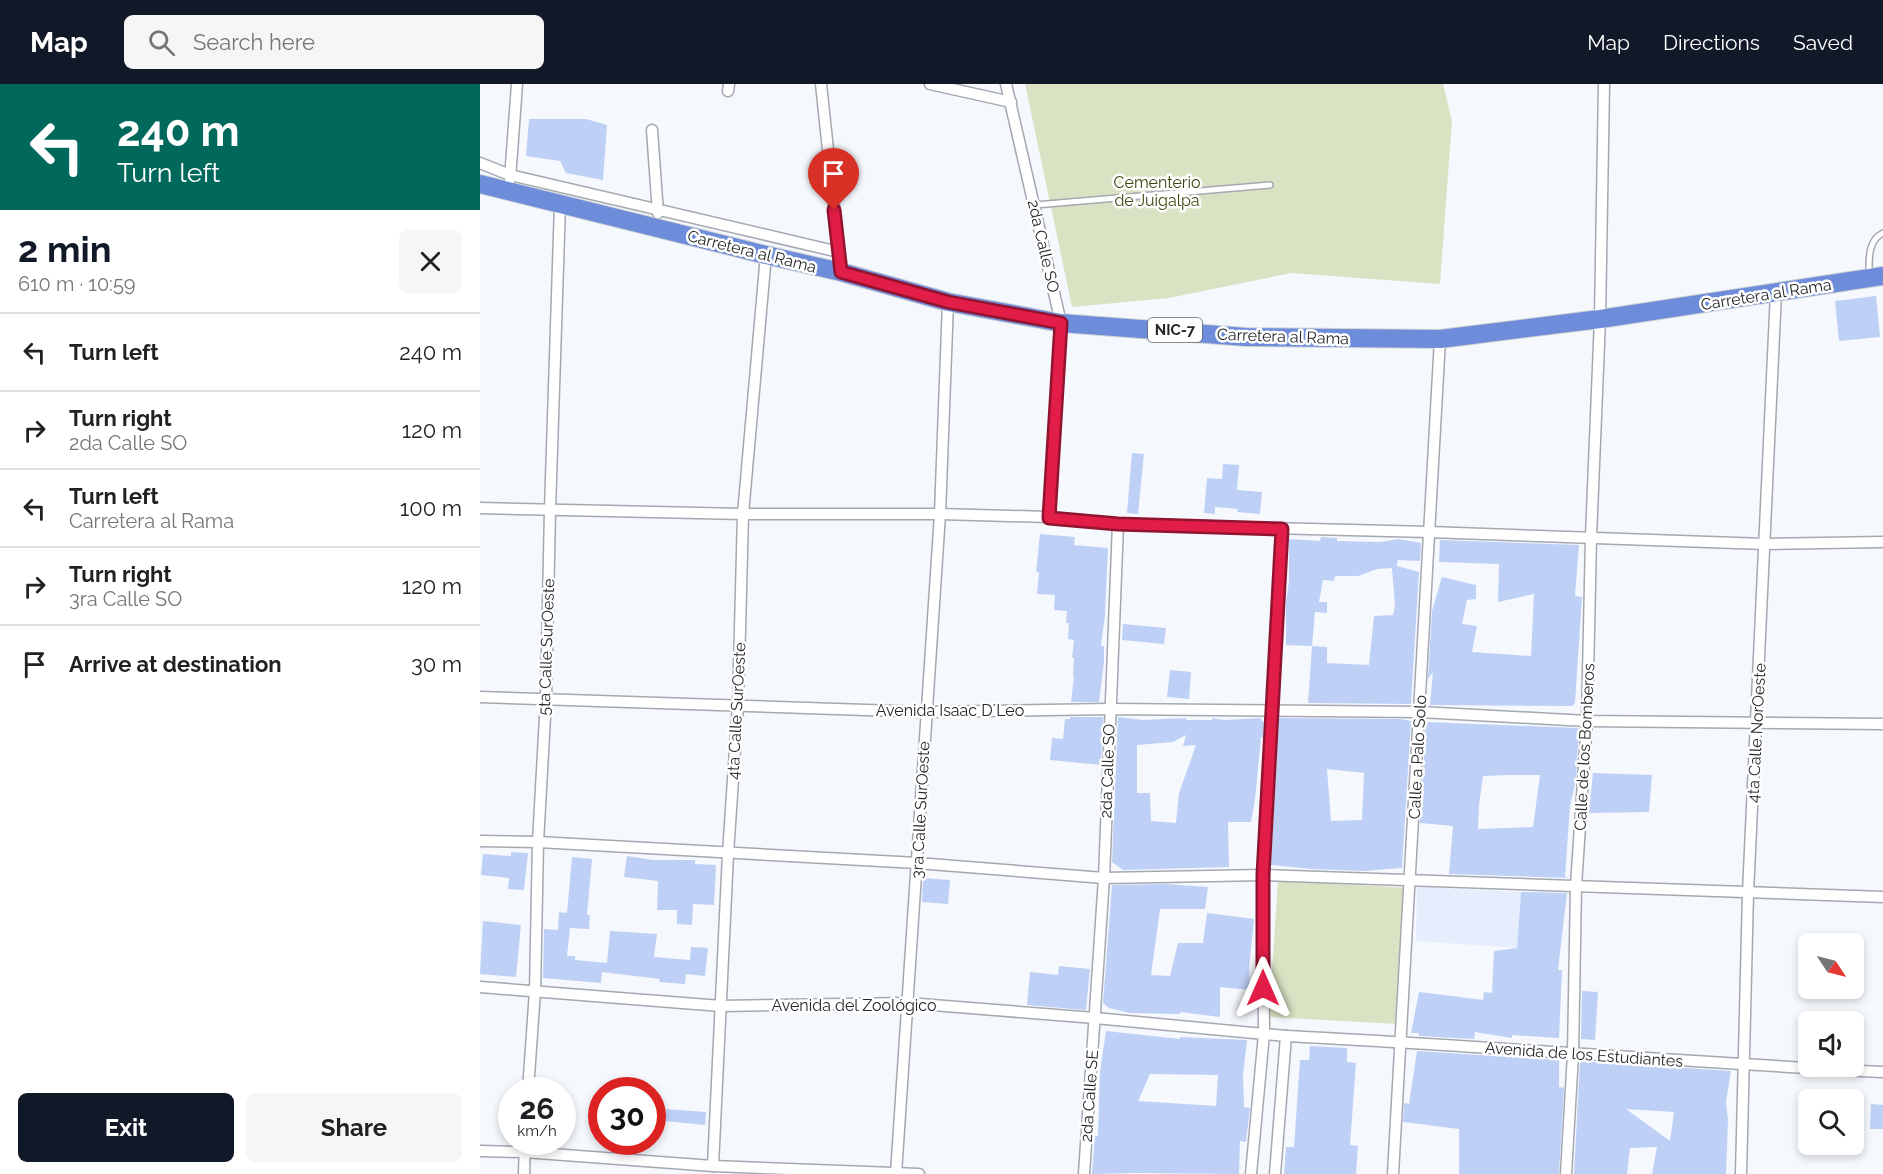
<!DOCTYPE html>
<meta charset="utf-8">
<style>
:root{--surface:#fff;--page:#f6f6f6;--text:#202124;--muted:#757577;--line:#e0e0e0;--accent:#111827}
body{margin:0;font-family:Raleway,sans-serif;background:var(--page);color:var(--text);height:100vh;display:flex;flex-direction:column;font-size:22px;white-space:nowrap}
*{box-sizing:border-box;margin:0}
p{font-size:20px;color:var(--muted)}
.icon{flex:none;width:33px;height:33px;fill:none;stroke:currentColor;stroke-width:2;stroke-linecap:round;stroke-linejoin:round}
.map{position:relative;flex:1;overflow:hidden}
.drawer{display:flex;flex-direction:column;background:var(--surface);width:480px}
.drawer>*{flex:none}
.top-card{background:#00695c;color:#fff;overflow:hidden}
.needle{width:39px;rotate:125deg}
.fabs{position:absolute;left:1318px;top:849px;display:grid;gap:12px}
.fabs a{display:grid;place-items:center;width:66px;height:66px;border-radius:9px;background:var(--surface);box-shadow:0 3px 9px #0003;font-size:30px}
.speed{position:absolute;left:18px;top:993px;display:flex;gap:12px;font-size:30px;font-weight:700;text-align:center}
.speed>*{display:grid;place-content:center;width:78px;height:78px;border-radius:50%;background:var(--surface);box-shadow:0 3px 9px #0003;line-height:1}
.speed small{font-size:15px;font-weight:400}
.speed .limit{border:9px solid #d22;background:#fff;color:#111}
.pin{position:absolute;display:grid;place-items:center;width:51px;height:51px;color:#fff;margin:-62px -26px;border-radius:50% 50% 50% 0;rotate:-45deg;box-shadow:0 0 6px #0007}
.pin .icon{rotate:45deg}
.me{position:absolute;width:66px;margin:-33px;rotate:0deg;stroke-linejoin:round;filter:drop-shadow(0 0 4px #0008)}
.turn{display:flex;align-items:center;gap:21px;height:126px;padding:0 18px;font-size:27px}
.turn .icon{width:78px;height:78px;stroke-width:2.5}
.turn b{display:block;font-size:42px;line-height:51px}
.round{display:grid;place-items:center;flex:none;width:63px;height:63px;border-radius:9px;background:var(--page)}
.summary{display:flex;align-items:center;justify-content:space-between;height:102px;padding:0 18px}
h1{font-size:36px;font-weight:700;line-height:45px;color:var(--accent)}
.primary-button{display:flex;gap:12px;margin-top:auto;padding:12px 18px}
.primary-button a{flex:1;height:69px;border-radius:9px;background:var(--accent);color:#fff;font-size:24px;font-weight:700;line-height:69px;text-align:center}
.primary-button a+a{background:var(--page);color:var(--text)}
ul{padding:0;list-style:none}
li{display:flex;align-items:center;gap:18px;height:78px;padding:0 18px;border-top:2px solid var(--line)}
li div{flex:1}
li b{display:block;font-size:22px}
li em{font-style:normal}
header{display:flex;align-items:center;gap:36px;box-sizing:border-box;height:84px;padding:0 30px;background:var(--accent);color:#fff}
header strong{font-size:28px}
nav{display:flex;gap:33px;margin-inline-start:auto;font-size:21px}
.search{width:420px;height:54px;background:var(--page);display:flex;align-items:center;gap:15px;box-sizing:border-box;padding:0 21px;border-radius:9px;color:var(--muted);font-size:22px}
main{display:flex;flex:1;min-height:0}
.map>svg:first-child{display:block}
</style>
<header>
<strong>Map</strong>
<div class="search"><svg class="icon" aria-label="search" viewBox="0 0 24 24"><circle cx="10" cy="10" r="6"/><path d="M15 15l6 6"/></svg>Search here</div>
<nav><a>Map</a><a>Directions</a><a>Saved</a></nav>
</header>
<main>
<section class="drawer">
<div class="top-card">
<div class="turn"><svg class="icon" aria-label="left" viewBox="0 0 24 24"><path d="M17 20v-9H6M10 6l-5 5 5 5"/></svg><div><b>240 m</b>Turn left</div></div>
</div>
<div class="summary"><div><h1>2 min</h1><p>610 m · 10:59</p></div><a class="round"><svg class="icon" aria-label="close" viewBox="0 0 24 24"><path d="M6 6l12 12M18 6L6 18"/></svg></a></div>
<ul>
<li><svg class="icon" aria-label="left" viewBox="0 0 24 24"><path d="M17 20v-9H6M10 6l-5 5 5 5"/></svg><div><b>Turn left</b></div><em>240 m</em></li>
<li><svg class="icon" aria-label="right" viewBox="0 0 24 24"><path d="M7 20v-9h11M14 6l5 5-5 5"/></svg><div><b>Turn right</b><p>2da Calle SO</p></div><em>120 m</em></li>
<li><svg class="icon" aria-label="left" viewBox="0 0 24 24"><path d="M17 20v-9H6M10 6l-5 5 5 5"/></svg><div><b>Turn left</b><p>Carretera al Rama</p></div><em>100 m</em></li>
<li><svg class="icon" aria-label="right" viewBox="0 0 24 24"><path d="M7 20v-9h11M14 6l5 5-5 5"/></svg><div><b>Turn right</b><p>3ra Calle SO</p></div><em>120 m</em></li>
<li><svg class="icon" aria-label="arrive" viewBox="0 0 24 24"><path d="M6 21V4h12l-3 4 3 4H6"/></svg><div><b>Arrive at destination</b></div><em>30 m</em></li>
</ul>
<div class="primary-button"><a>Exit</a><a>Share</a></div>
</section>
<div class="map">
<svg width="1403" height="1090" viewBox="0 0 1403 1090">
<rect width="100%" height="100%" fill="#f5f8fd"/>
<path fill="#e6edfd" d="M937 803 1041 808 1037 864 936 857Z"/>
<g fill="#d9e3c4">
<path d="M545 0H963L972 37 960 200 811 189 689 214 592 223Z"/>
<path d="M798 796 926 804 917 940 789 933Z"/>
</g>
<g fill="#bfd0f6" fill-rule="evenodd">
<path d="M49 35H106L127 41 123 96 86 89 80 77 46 72Z"/>
<path d="M1396 212 1400 253 1359 257 1355 217Z"/>
<path d="M652 369 664 370 658 430 647 429Z"/>
<path d="M743 380 759 381 757 406 782 408 780 430 757 428 758 425 735 423V430L724 429 727 394 742 395Z"/>
<path d="M560 450 595 453 594 461 628 464 625 531 621 562H624V578L619 618H591L594 592H593L594 574H592L594 556 588 555 589 539H586L587 527 574 526 575 511 557 510 559 488H556Z"/>
<path d="M841 453 857 454V457L900 458 919 455 941 459 940 477 918 476 917 482 939 488 931 620 828 619 832 562 806 561V517L809 497V455L840 457ZM912 484 915 522 913 531 894 532 889 581 847 579V563L832 562 835 528 847 529V518H839L843 496 854 497 855 492H878L897 485Z"/>
<path d="M960 456 1099 461 1095 512 1102 513 1095 618 1093 622 950 621 953 588 948 595 952 527 962 493 996 501V515L987 516 982 540 997 542 992 568 1051 572 1054 510 1018 518 1019 480 959 478Z"/>
<path d="M643 540 686 544 684 560 642 556Z"/>
<path d="M690 586 711 588 709 615 687 613Z"/>
<path d="M590 633H623L621 681 570 676 572 654 583 655 585 635H590Z"/>
<path d="M638 633 662 636 706 634V636H732V634L745 636 780 634 784 639 783 654 781 653 775 716 771 738H748L749 783 643 786 632 778ZM706 651 703 662 716 661 699 709 696 739 671 737 670 709H657V661L693 658Z"/>
<path d="M799 634 920 635 931 637 922 784 884 787 831 785 791 781ZM847 685 884 689 882 736 851 737Z"/>
<path d="M946 638 1099 644 1096 696 1090 722 1085 793 1089 794 969 790 973 742 940 739ZM1029 691H1060L1053 743 998 745 999 721 1003 692Z"/>
<path d="M1113 689 1172 691 1169 728 1109 729Z"/>
<path d="M31 768 48 769 44 806 28 805 29 794 1 791 3 770 31 772Z"/>
<path d="M147 772 173 776H215V780L236 781 234 821 213 820 212 841 197 840V826H177L178 797 144 793Z"/>
<path d="M92 773 112 775 107 831H110L109 845 90 844 87 872H95V876L127 879 130 847 177 850 174 873 210 876 211 863 228 864 225 892 206 890 205 900 179 898 180 895 122 888 121 899 63 894 64 845 78 846 79 828 87 829Z"/>
<path d="M443 794 470 796 468 820 442 818Z"/>
<path d="M686 800 728 803 725 825H680L671 891 690 892 698 859H723L727 829 774 835 769 885 770 906 740 903V933L700 928V930L650 929 629 924 623 919 632 801Z"/>
<path d="M1041 808 1087 809 1078 886H1082L1079 954 1032 951V954L995 948 994 955 939 952V949H931L939 908 1003 916 1004 908 1012 909 1014 867 1037 864Z"/>
<path d="M3 837 41 841 36 893 0 890Z"/>
<path d="M579 882 610 885 606 926 547 921 550 888 578 891Z"/>
<path d="M1102 907 1118 908 1115 956 1101 955Z"/>
<path d="M626 947 700 955V953L767 956 763 991 764 1023 770 1024 766 1058 760 1057 759 1090 655 1089 612 1090 615 1052H618L620 988ZM670 990 738 991 736 1022 658 1017Z"/>
<path d="M830 962 867 964V978L876 979 870 1061 878 1062 876 1090H804L806 1063H814L820 976H829Z"/>
<path d="M937 967 1079 976V1003L1084 1004 1079 1090H979V1045L923 1038 924 1019 929 1020Z"/>
<path d="M1100 977 1251 987 1246 1018 1248 1036 1246 1090H1172L1177 1063 1150 1064 1147 1090H1094ZM1146 1025 1194 1028 1190 1057Z"/>
<path d="M1391 1020 1403 1021V1045H1390Z"/>
<path d="M186 1025 226 1028 225 1041 185 1037Z"/>
</g>
<g fill="none" stroke-linecap="round" stroke-linejoin="round">
<defs>
<g id="lane">
<path d="M555 121 790 101"/>
<path d="M1389 190C1389 175 1388 156 1403 149"/>
</g>
<g id="street">
<path d="M341 0 361 188"/>
<path d="M450 0 531 18"/>
<path d="M526 0 581 239 569 433"/>
<path d="M248 7 249 0"/>
<path d="M172 46 178 129"/>
<path d="M0 79 30 91 359 168"/>
<path d="M30 95 37 0"/>
<path d="M0 424 263 430H460L569 433 638 440 949 448 1285 460 1403 458"/>
<path d="M0 613 445 628 629 625 940 628 1107 637 1403 640"/>
<path d="M0 757 58 758 437 779 624 794 783 791 1403 813"/>
<path d="M0 903 241 922 427 919 615 934 806 952 795 1090"/>
<path d="M806 952C1005 962 1204 978 1403 988"/>
<path d="M48 1006 55 907 58 758 66 615 70 426 80 120"/>
<path d="M0 1067 44 1068 233 1082 439 1090"/>
<path d="M233 1082 248 770 258 621 263 430 286 171"/>
<path d="M44 1090 45 1058"/>
<path d="M416 1090 460 430 468 218"/>
<path d="M604 1090 624 794 638 440"/>
<path d="M771 1090 784 950 783 791 802 445"/>
<path d="M913 1090 960 255"/>
<path d="M1086 1090 1093 970 1096 802 1107 637 1111 453 1120 235 1124 0"/>
<path d="M1261 1090 1268 809 1296 208"/>
</g>
<path id="highway" d="M0 100 286 171 361 188 468 218 581 239 766 253 960 255 1120 235 1403 192"/>
</defs>
<use href="#lane" stroke="#a4a8b0" stroke-width="8"/>
<use href="#street" stroke="#a4a8b0" stroke-width="13"/>
<use href="#highway" stroke="#d3d4d4" stroke-width="20"/>
<use href="#lane" stroke="#fff" stroke-width="5"/>
<use href="#street" stroke="#fff" stroke-width="10"/>
<use href="#highway" stroke="#6d8cda" stroke-width="18"/>
</g>
<g fill="none" stroke-linecap="round" stroke-linejoin="round">
<defs>
<path id="route" d="M354 126 361 188 468 218 581 239 569 434 638 440 802 445 783 791V904"/>
</defs>
<use href="#route" stroke="#92132f" stroke-width="15"/>
<use href="#route" stroke="#e11d48" stroke-width="10"/>
</g>
<g text-anchor="middle" stroke-width="5" stroke-linejoin="round" paint-order="stroke">
<rect fill="#fff" stroke="#66686a" stroke-width="1.5" x="668" y="234" width="54" height="24" rx="4.5"/>
<g font-size="15" font-weight="bold" fill="#25272a">
<text x="695" y="251">NIC-7</text>
</g>
<g font-size="16" fill="#3c4810" stroke="#fff">
<text x="677" y="104">Cementerio<tspan x="677" dy="18">de Juigalpa</tspan></text>
</g>
<g font-size="16" fill="#25272a" stroke="#fff">
<text transform="translate(564 162) rotate(77)" y="6">2da Calle SO</text>
<text transform="translate(272 167) rotate(14)" y="6">Carretera al Rama</text>
<text transform="translate(1286 210) rotate(-9)" y="6">Carretera al Rama</text>
<text transform="translate(803 252) rotate(2)" y="6">Carretera al Rama</text>
<text transform="translate(66 563) rotate(-88)" y="6">5ta Calle SurOeste</text>
<text x="470" y="632">Avenida Isaac D´Leo</text>
<text transform="translate(256 627) rotate(-87)" y="6">4ta Calle SurOeste</text>
<text transform="translate(1276 649) rotate(-87)" y="6">4ta Calle NorOeste</text>
<text transform="translate(1104 663) rotate(-87)" y="6">Calle de los Bomberos</text>
<text transform="translate(937 673) rotate(-87)" y="6">Calle a Palo Solo</text>
<text transform="translate(627 687) rotate(-88)" y="6">2da Calle SO</text>
<text transform="translate(440 726) rotate(-87)" y="6">3ra Calle SurOeste</text>
<text x="374" y="927">Avenida del Zoológico</text>
<text transform="translate(1104 970) rotate(4)" y="6">Avenida de los Estudiantes</text>
<text transform="translate(609 1012) rotate(-86)" y="6">2da Calle SE</text>
</g>
</g>
</svg>
<div class="fabs">
<a><svg class="needle" viewBox="-14 -14 28 28"><path d="M0-13l5 13h-10z" fill="#e53935"/><path d="M0 13l5-13h-10z" fill="#757577"/></svg></a>
<a><svg class="icon" aria-label="sound" viewBox="0 0 24 24"><path d="M4 9h4l5-4v14l-5-4H4zM17 9q2 3 0 6"/></svg></a>
<a><svg class="icon" aria-label="search" viewBox="0 0 24 24"><circle cx="10" cy="10" r="6"/><path d="M15 15l6 6"/></svg></a>
</div>
<div class="speed"><div>26<small>km/h</small></div><div class="limit">30</div></div>
<div class="pin" style="left:354px;top:126px;background:#d93025"><svg class="icon" aria-label="arrive" viewBox="0 0 24 24"><path d="M6 21V4h12l-3 4 3 4H6"/></svg></div>
<svg class="me" style="left:783px;top:904px" viewBox="-20 -20 40 40"><path d="M0-17L14 15 0 8-14 15z" fill="#e11d48" stroke="#fff" stroke-width="4"/></svg>
</div>
</main>
